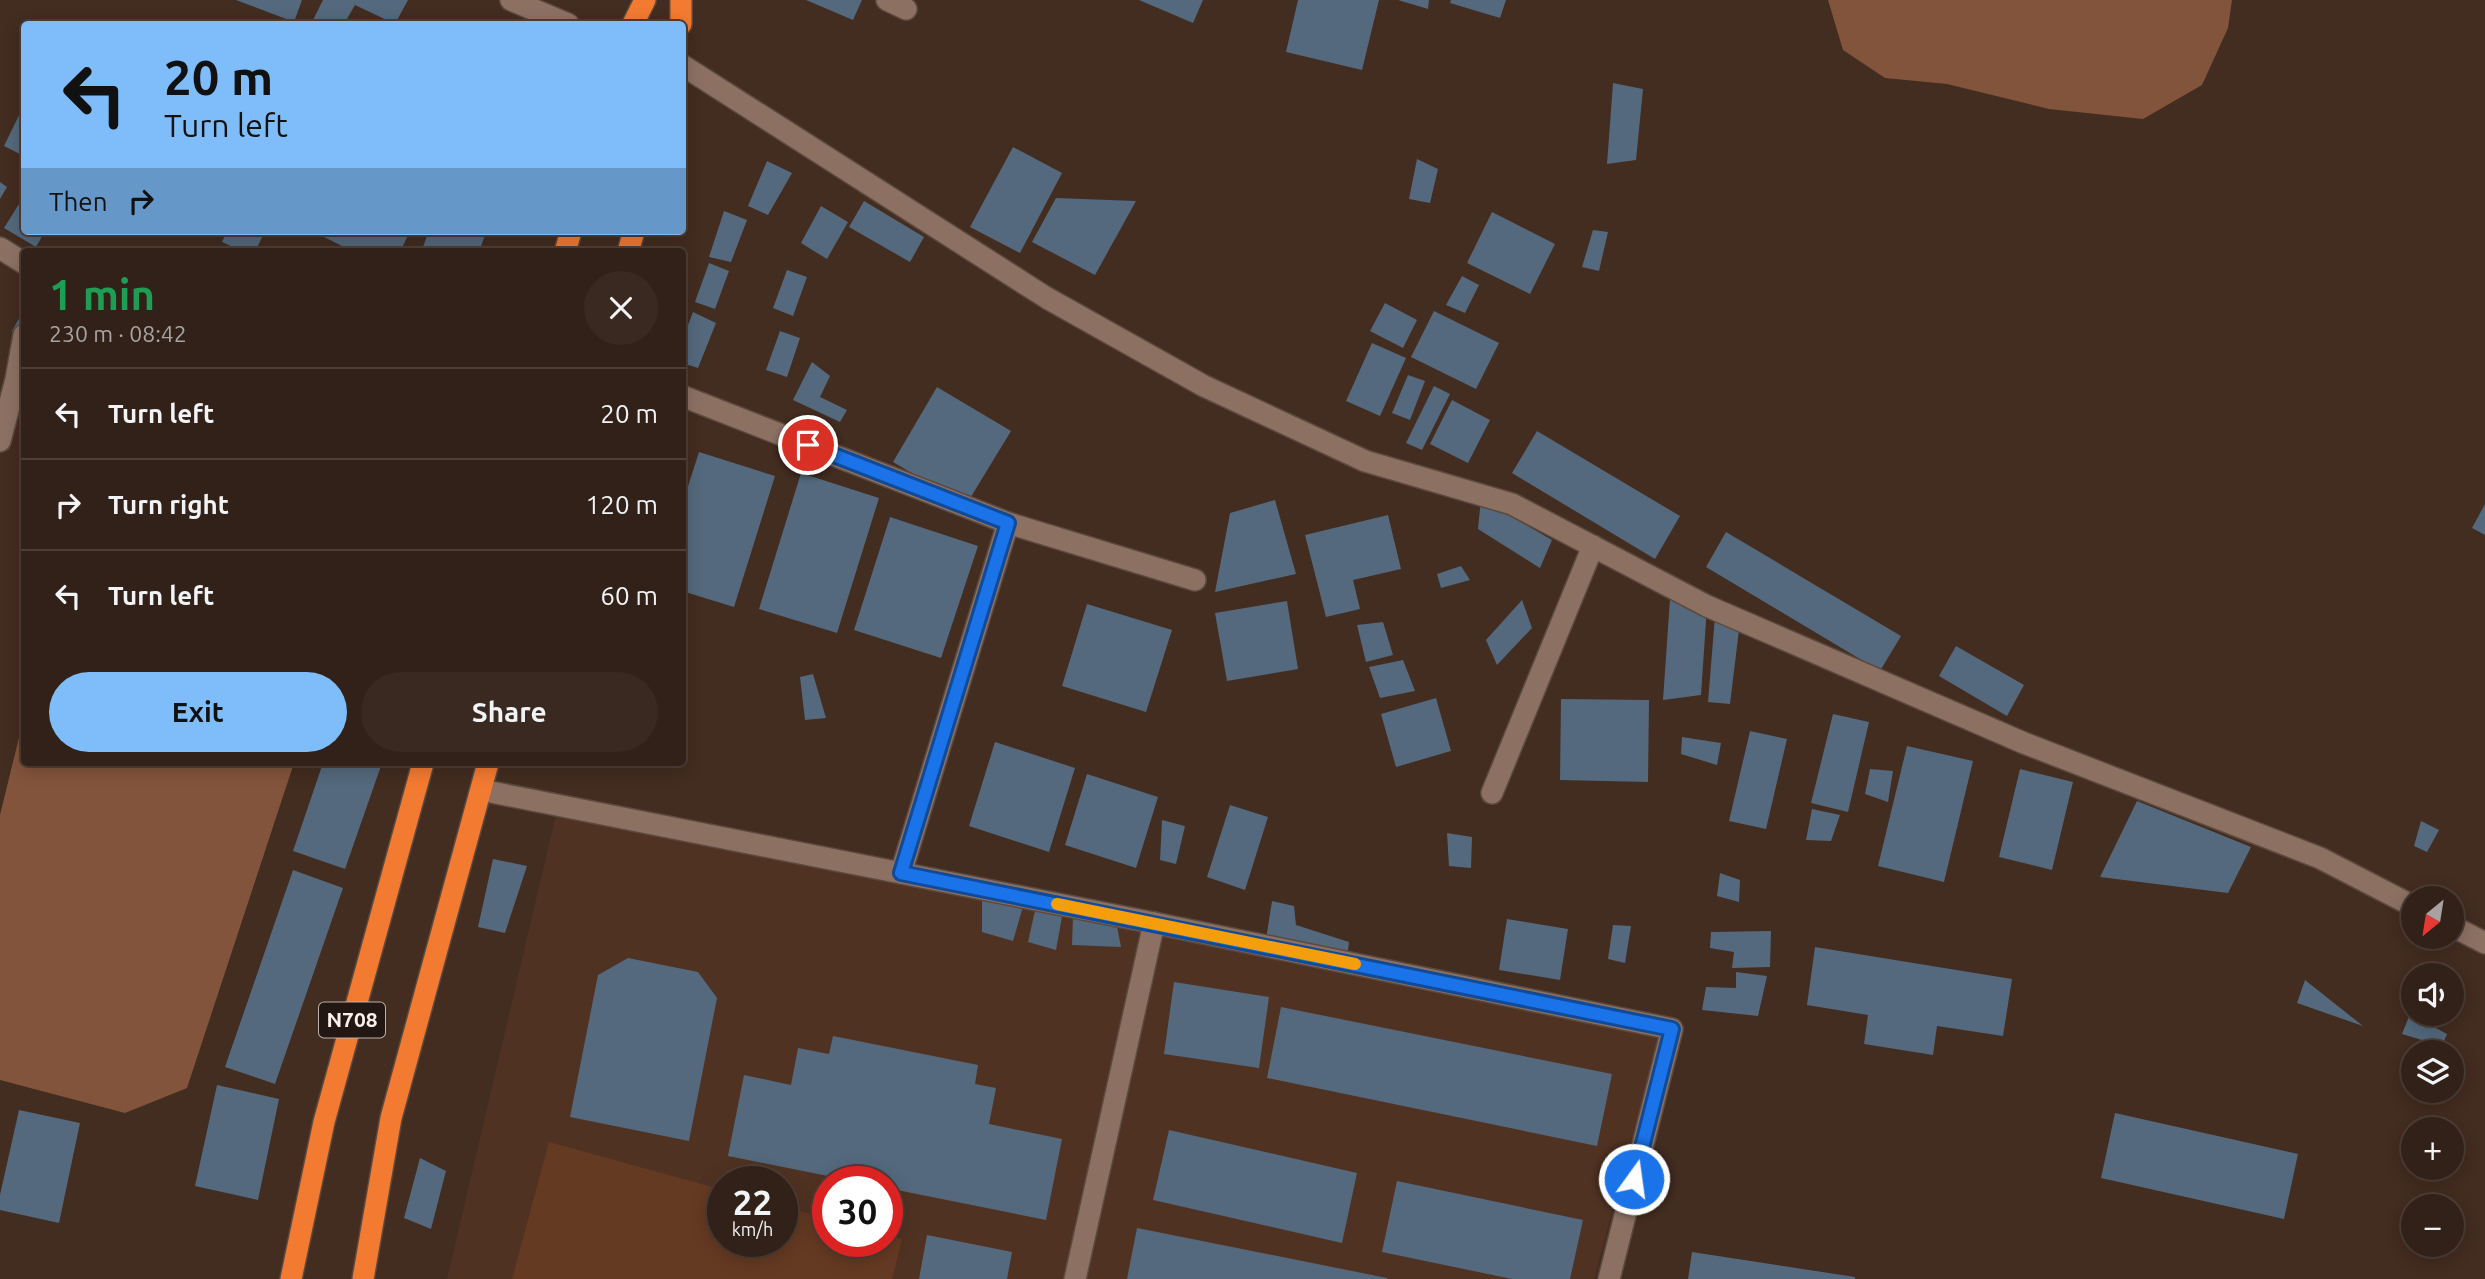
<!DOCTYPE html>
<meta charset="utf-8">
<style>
:root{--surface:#322118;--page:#3a2921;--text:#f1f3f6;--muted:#a8a3a2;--line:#4d3e37;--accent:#7fbdfa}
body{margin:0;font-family:Ubuntu,sans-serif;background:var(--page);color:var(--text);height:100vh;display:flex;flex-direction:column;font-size:26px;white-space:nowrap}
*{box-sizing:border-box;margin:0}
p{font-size:23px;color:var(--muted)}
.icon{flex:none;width:38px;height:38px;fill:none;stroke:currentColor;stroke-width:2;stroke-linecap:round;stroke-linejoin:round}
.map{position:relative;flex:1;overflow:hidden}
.side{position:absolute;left:21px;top:248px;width:665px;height:518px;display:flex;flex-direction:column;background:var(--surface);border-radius:7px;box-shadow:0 4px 18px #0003,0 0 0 2px var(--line)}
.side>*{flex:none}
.banner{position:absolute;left:21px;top:21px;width:665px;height:214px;border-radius:7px;box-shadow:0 4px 18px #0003,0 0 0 2px var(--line);background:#7fbdfa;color:#111;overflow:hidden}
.needle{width:46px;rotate:210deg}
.controls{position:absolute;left:2401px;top:886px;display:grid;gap:14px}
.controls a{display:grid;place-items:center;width:63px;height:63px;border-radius:50%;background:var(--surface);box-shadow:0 4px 18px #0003,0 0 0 2px var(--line);font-size:35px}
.speed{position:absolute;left:707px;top:1166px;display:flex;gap:14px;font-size:35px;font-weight:700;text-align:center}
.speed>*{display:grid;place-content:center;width:91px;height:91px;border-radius:50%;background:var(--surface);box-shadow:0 4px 18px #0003,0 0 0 2px var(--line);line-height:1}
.speed small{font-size:18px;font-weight:400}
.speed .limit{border:10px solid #d22;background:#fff;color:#111}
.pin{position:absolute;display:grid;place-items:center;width:60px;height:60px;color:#fff;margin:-30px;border:4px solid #fff;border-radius:50%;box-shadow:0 2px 7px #0007}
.me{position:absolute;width:77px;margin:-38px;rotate:14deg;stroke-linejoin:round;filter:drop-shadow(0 0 5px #0008)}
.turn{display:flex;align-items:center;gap:24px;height:147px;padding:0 28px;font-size:32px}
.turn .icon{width:91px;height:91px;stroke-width:2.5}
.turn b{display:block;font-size:49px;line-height:60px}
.then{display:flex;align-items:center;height:66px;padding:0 28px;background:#0003;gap:14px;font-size:26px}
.round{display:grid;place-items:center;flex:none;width:74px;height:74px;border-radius:37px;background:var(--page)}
.summary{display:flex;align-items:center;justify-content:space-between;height:119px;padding:0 28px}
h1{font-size:42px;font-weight:700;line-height:52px;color:#1e9e55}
.cta{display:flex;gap:14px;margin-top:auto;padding:14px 28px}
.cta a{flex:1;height:80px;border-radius:42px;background:var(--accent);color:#111;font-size:28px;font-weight:700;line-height:80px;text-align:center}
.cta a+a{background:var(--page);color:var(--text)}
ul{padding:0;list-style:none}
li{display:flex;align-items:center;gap:21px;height:91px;padding:0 28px;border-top:2px solid var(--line)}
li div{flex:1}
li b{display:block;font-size:26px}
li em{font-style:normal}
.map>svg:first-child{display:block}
</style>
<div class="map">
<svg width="2485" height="1279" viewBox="0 0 2485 1279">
<rect width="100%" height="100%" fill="#432c20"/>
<path fill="#503222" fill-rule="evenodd" d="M560 797 1661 1030 1594 1279H447ZM723 1181H782V1241H723ZM828 1181H887V1241H828Z"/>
<path fill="#653a22" d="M549 1142 723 1190V1241H782V1206L828 1219V1241H887V1235L902 1239 892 1279H512Z"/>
<g fill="#82543b">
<path d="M1828 0H2232L2228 28 2202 85 2143 119 2049 109 1947 84 1885 78 1843 50Z"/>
<path d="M24 717V763H294L187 1088 125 1113 0 1080V815Z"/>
</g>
<g fill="#54697d">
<path d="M236 0H302L294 22Z"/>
<path d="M323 0H408L395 24 355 5 344 24H311Z"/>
<path d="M806 0H862L853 20Z"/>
<path d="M1139 0H1203L1193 23Z"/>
<path d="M1298 0H1379L1362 70 1286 52Z"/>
<path d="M1398 0H1429L1428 9Z"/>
<path d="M1451 0H1506L1500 18 1450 3Z"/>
<path d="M1613 83 1643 89 1636 160 1607 164Z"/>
<path d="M24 105V156L4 146Z"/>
<path d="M1013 147 1062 173 1020 253 970 227Z"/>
<path d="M1417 159 1438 169 1430 203 1409 199Z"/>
<path d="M767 161 792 173 768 215 748 206Z"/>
<path d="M0 182 7 187 0 199Z"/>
<path d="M24 196V231H45L36 247 4 228Z"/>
<path d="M1056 198 1136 201 1095 275 1032 242Z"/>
<path d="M864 201 924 237 910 262 849 227Z"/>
<path d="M821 206 848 222 827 259 801 243Z"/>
<path d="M724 211 747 220 731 262 709 257Z"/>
<path d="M1492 212 1555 244 1530 294 1467 263Z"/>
<path d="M1593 230 1608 232 1599 271 1582 267Z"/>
<path d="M227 231H265L255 252H244L222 242Z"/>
<path d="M312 231H410L400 252H354Z"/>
<path d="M429 231H476L485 235 479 252H421Z"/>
<path d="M709 263 729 271 715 309 695 302Z"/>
<path d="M787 270 807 277 793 316 773 308Z"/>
<path d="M1462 276 1479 285 1465 313 1446 305Z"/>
<path d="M1385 303 1417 320 1403 348 1370 331Z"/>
<path d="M24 310V339L12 331Z"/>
<path d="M1434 311 1499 343 1476 389 1411 357Z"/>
<path d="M693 312 716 323 698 368 682 363V341Z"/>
<path d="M780 331 800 338 787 377 766 370Z"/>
<path d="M1372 343 1406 358 1380 416 1346 401Z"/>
<path d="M812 362 830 376 820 397 847 410 840 422 793 400Z"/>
<path d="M1408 375 1425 381 1410 420 1392 413Z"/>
<path d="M1434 386 1450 394 1422 450 1406 443Z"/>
<path d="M937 387 1011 431 966 505 893 462Z"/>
<path d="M1452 400 1490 420 1468 463 1430 444Z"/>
<path d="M1537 431 1680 516 1655 559 1512 473Z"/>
<path d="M699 452 775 476 734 607 682 591V505Z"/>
<path d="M801 473 879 498 837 633 759 609Z"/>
<path d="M1481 499 1552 540 1540 568 1478 529Z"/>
<path d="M1275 500 1296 574 1215 592 1230 513Z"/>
<path d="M2485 504V535L2472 528Z"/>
<path d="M1388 515 1401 569 1353 580 1360 609 1326 617 1305 535Z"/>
<path d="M890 517 978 546 941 658 854 630Z"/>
<path d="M1726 532 1901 636 1880 671 1706 567Z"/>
<path d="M1461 566 1470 580 1441 588 1437 574Z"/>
<path d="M1670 599 1707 606 1701 695 1663 700Z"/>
<path d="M1522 600 1532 628 1497 665 1486 640Z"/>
<path d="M1287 601 1298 669 1227 681 1215 613Z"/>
<path d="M1087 604 1172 630 1146 712 1062 686Z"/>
<path d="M1715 616 1739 630 1730 704 1708 702Z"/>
<path d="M1383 622 1393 655 1366 662 1357 625Z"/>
<path d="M1956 646 2024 685 2007 716 1939 676Z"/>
<path d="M1403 660 1415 691 1380 698 1369 667Z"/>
<path d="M813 674 826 718 805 720 800 677Z"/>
<path d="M1436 698 1451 751 1396 767 1381 714Z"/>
<path d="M1561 699 1649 700 1648 782 1560 780Z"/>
<path d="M1833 714 1869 722 1848 812 1811 803Z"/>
<path d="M1750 731 1787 739 1766 829 1729 821Z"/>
<path d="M1682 737 1721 743 1717 765 1681 754Z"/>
<path d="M995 742 1075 768 1049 852 969 826Z"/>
<path d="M1907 746 1973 761 1944 882 1878 866Z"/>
<path d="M323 763H382L345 869 293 851Z"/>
<path d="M1870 769 1893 771 1888 802 1865 794Z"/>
<path d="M2020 769 2073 782 2052 870 1999 857Z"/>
<path d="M1087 774 1158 797 1136 868 1065 845Z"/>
<path d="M2137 801 2251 847 2228 893 2100 877Z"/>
<path d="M1230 805 1268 817 1245 890 1207 877Z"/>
<path d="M1812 809 1840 815 1831 841 1806 840Z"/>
<path d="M1162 820 1185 826 1176 864 1160 860Z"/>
<path d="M2421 821 2439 830 2427 852 2414 846Z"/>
<path d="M1447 833 1472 837 1471 868 1449 866Z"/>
<path d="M493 859 527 866 505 933 478 927Z"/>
<path d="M293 870 343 888 275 1084 225 1067Z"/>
<path d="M1720 873 1740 880 1739 902 1717 896Z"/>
<path d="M982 896 1024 903 1013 941 982 932Z"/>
<path d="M1272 901 1294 906 1296 925 1349 942 1347 958 1266 939Z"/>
<path d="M1036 906 1063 911 1056 950 1028 942Z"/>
<path d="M1073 917 1116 921 1121 947 1072 945Z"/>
<path d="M1507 919 1568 929 1560 980 1499 970Z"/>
<path d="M1613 925 1631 926 1625 963 1608 959Z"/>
<path d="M1771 931 1770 967 1732 968 1734 952 1710 948 1711 932Z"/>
<path d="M1815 947 2012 979 2003 1036 1937 1026 1933 1055 1864 1044 1868 1015 1807 1005Z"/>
<path d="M628 958 698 972 717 998 689 1141 570 1117 598 975Z"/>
<path d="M1736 972 1767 976 1758 1016 1702 1010 1706 987 1736 988Z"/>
<path d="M2305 980 2363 1026 2297 1003Z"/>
<path d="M1174 982 1269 997 1259 1068 1164 1054Z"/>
<path d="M1281 1007 1612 1074 1597 1146 1267 1078Z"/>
<path d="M2410 1014 2447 1034 2442 1046 2402 1034Z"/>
<path d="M833 1036 978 1065 975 1084 996 1088 989 1124 1062 1139 1046 1220 887 1188V1181H853L728 1156 744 1075 791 1085 798 1048 829 1054Z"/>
<path d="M217 1085 279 1099 258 1200 195 1186Z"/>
<path d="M19 1110 80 1123 59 1223 0 1210V1195Z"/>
<path d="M2115 1113 2298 1154 2284 1219 2101 1178Z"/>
<path d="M1169 1130 1357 1173 1342 1243 1153 1200Z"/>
<path d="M420 1158 446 1171 431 1229 404 1218Z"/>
<path d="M1397 1181 1583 1220 1570 1279H1512L1382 1252Z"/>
<path d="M1137 1228 1387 1278V1279H1127Z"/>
<path d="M927 1235 1012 1252 1007 1279H919Z"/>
<path d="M1692 1252 1855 1277V1279H1688Z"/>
</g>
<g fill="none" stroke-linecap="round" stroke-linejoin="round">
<defs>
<g id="street">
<path d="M511 0 568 24"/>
<path d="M887 0 906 9"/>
<path d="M682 65 1047 298 1204 386 1365 461 1512 504 1707 606 2024 743 2320 858 2413 906"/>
<path d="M0 248 24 263"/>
<path d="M682 396 1008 523 901 873"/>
<path d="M0 441 16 379 24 335"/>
<path d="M1008 523 1195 580"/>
<path d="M481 790 1154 923 1672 1029 1609 1279"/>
<path d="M1492 793 1593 546"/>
<path d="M2452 926 2485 943"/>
<path d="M1075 1279 1154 923"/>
</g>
<g id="highway">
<path d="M633 24 645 0"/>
<path d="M681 24V0"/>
<path d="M565 252 571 231"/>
<path d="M628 252 634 231"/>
<path d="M291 1279 324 1122 423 763"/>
<path d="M363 1279 391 1118 488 763"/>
</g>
</defs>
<use href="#street" stroke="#5c493e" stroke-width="24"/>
<use href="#highway" stroke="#5c493e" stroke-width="24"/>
<use href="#street" stroke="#8c7163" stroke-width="21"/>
<use href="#highway" stroke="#f37a31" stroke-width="21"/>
</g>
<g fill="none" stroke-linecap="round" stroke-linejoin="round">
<defs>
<path id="route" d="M808 445 1008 523 901 873 1672 1029 1634 1179"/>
</defs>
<use href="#route" stroke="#114b97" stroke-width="18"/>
<use href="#route" stroke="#1a73e8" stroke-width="12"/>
<path stroke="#f59e0b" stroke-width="12" d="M1057 904 1355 964"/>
</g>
<g text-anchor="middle" stroke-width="6" stroke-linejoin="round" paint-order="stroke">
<rect fill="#221712" stroke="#bbafa9" stroke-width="2" x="319" y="1002.5" width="66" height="35" rx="5"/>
<g font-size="21" font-weight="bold" fill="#fdf0ea">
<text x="352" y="1027">N708</text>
</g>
</g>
</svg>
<div class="controls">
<a><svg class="needle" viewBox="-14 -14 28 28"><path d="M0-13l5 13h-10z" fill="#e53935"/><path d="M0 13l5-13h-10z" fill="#a8a3a2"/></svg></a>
<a><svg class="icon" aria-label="sound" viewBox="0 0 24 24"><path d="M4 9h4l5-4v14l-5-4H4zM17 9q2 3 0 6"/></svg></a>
<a><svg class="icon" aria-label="layers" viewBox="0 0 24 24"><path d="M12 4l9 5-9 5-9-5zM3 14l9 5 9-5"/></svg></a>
<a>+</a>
<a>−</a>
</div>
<div class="speed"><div>22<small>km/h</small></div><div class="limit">30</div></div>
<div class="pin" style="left:808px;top:445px;background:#d93025"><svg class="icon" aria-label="arrive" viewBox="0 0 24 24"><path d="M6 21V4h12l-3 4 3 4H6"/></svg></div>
<svg class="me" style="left:1634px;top:1179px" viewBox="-20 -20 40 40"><circle r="17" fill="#1a73e8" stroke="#fff" stroke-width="3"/><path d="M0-11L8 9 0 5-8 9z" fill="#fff"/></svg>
<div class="banner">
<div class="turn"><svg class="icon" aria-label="left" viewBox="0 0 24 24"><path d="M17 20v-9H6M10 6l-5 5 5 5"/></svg><div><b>20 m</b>Turn left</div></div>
<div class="then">Then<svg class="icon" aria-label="right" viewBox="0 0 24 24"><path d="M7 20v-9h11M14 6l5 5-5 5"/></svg></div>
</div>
<section class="side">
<div class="summary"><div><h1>1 min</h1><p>230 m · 08:42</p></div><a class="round"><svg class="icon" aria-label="close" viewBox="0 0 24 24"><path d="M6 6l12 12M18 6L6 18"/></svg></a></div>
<ul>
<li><svg class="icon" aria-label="left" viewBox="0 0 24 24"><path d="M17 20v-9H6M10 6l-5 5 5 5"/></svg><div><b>Turn left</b></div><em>20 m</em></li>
<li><svg class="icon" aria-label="right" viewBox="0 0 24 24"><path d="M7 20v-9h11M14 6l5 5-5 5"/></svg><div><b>Turn right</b></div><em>120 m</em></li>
<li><svg class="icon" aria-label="left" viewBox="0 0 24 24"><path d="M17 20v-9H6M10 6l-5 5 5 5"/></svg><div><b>Turn left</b></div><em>60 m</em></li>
</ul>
<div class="cta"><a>Exit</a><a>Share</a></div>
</section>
</div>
